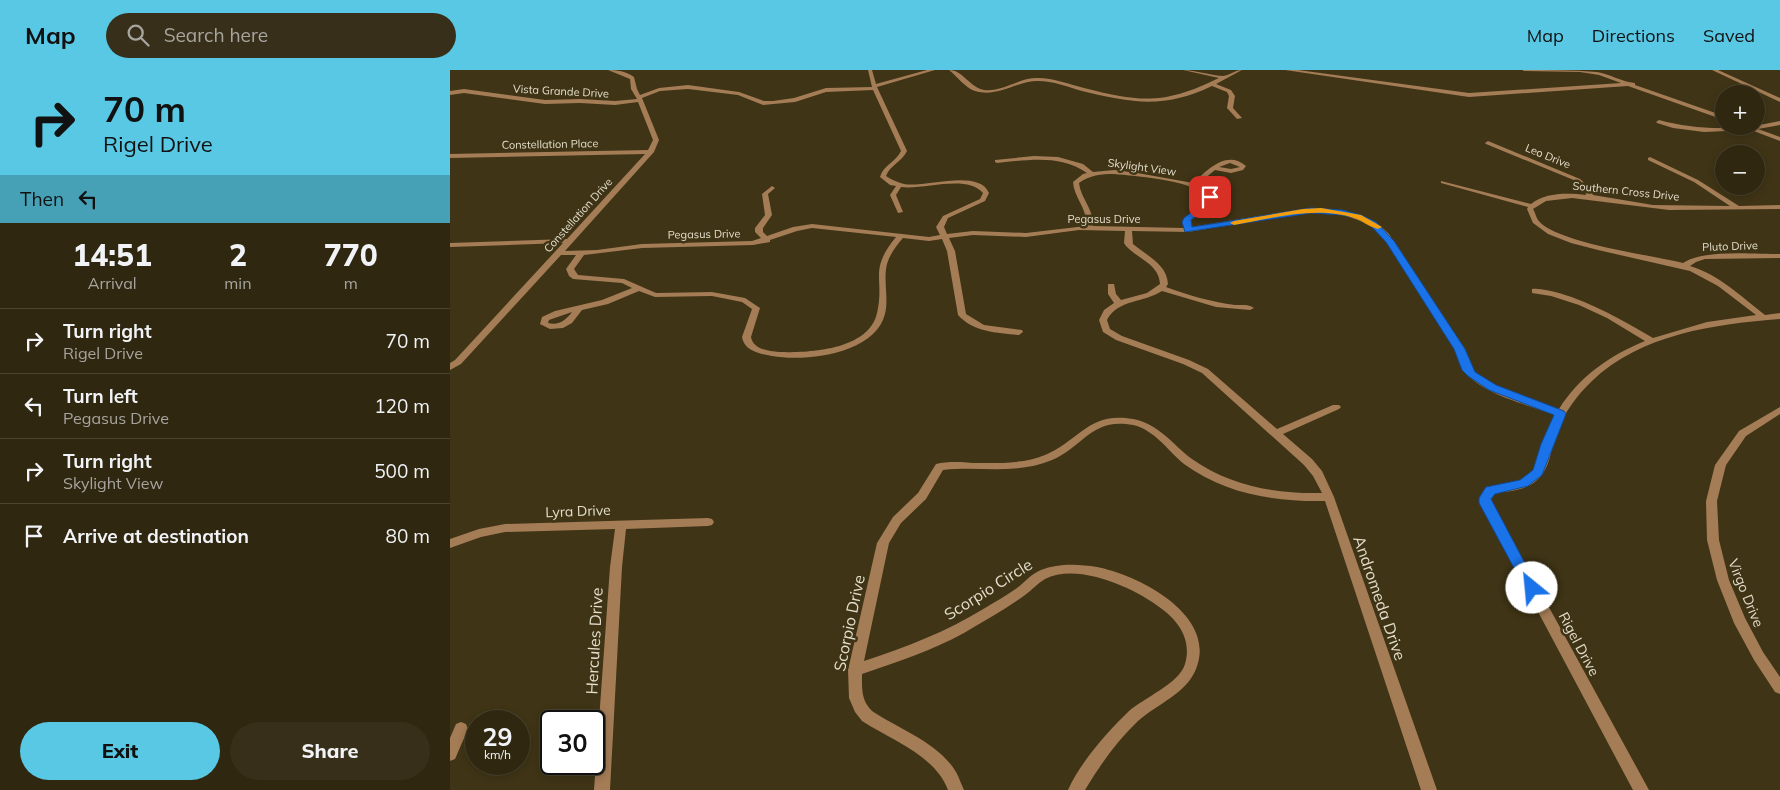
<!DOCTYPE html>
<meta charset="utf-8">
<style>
:root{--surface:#2f2710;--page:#372f19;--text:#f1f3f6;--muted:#a7a59f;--line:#4a4430;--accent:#58c8e4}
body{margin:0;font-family:Mulish,sans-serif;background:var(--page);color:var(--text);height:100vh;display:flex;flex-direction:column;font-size:19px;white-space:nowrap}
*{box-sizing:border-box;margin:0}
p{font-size:16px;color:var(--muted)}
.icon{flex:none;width:28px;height:28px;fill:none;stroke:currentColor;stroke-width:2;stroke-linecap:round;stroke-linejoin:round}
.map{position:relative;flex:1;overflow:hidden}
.side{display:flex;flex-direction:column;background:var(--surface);width:450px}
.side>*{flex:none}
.banner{background:#58c8e4;color:#111;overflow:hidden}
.controls{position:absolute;left:1265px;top:15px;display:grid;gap:10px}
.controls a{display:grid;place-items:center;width:50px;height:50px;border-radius:50%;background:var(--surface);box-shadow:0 2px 8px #0003,0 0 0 1px var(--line);font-size:25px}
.speed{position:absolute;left:15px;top:640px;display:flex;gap:10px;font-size:25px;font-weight:700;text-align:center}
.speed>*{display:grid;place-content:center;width:65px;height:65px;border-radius:50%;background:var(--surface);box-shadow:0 2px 8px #0003,0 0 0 1px var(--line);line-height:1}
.speed small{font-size:12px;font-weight:400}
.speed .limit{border:2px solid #111;border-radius:8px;background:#fff;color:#111}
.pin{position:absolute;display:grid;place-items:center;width:42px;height:42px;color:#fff;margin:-21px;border-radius:10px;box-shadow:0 2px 8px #0006}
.me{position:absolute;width:55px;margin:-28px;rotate:332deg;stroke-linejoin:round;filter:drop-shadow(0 0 4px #0008)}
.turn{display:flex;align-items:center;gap:18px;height:105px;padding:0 20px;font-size:22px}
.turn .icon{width:65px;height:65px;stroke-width:2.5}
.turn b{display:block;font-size:35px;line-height:42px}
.then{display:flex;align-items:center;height:48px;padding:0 20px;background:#0003;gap:10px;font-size:19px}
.eta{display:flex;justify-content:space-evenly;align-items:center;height:85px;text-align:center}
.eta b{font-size:30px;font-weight:800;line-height:35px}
.cta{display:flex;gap:10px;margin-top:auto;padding:10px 20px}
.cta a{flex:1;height:58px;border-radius:30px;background:var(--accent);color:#111;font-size:20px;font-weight:800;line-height:58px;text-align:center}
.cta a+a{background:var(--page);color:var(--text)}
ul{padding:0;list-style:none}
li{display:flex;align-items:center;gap:15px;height:65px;padding:0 20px;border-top:1px solid var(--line)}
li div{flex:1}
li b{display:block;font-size:19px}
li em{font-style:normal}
header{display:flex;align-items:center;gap:30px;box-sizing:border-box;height:70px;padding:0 25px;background:var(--accent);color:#111}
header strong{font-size:24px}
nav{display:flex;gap:28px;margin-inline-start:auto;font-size:18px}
.search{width:350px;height:45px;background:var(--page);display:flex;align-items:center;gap:12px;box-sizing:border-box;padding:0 18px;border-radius:28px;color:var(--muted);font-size:19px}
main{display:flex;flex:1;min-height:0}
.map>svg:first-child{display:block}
</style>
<header>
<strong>Map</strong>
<div class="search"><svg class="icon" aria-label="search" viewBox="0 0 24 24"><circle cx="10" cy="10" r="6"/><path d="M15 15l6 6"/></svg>Search here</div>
<nav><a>Map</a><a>Directions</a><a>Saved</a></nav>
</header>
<main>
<section class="side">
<div class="banner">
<div class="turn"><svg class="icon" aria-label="right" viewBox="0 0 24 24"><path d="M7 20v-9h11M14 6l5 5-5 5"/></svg><div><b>70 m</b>Rigel Drive</div></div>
<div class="then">Then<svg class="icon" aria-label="left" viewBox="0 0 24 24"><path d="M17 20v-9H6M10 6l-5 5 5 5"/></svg></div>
</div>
<div class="eta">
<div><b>14:51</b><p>Arrival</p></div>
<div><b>2</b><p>min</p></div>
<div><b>770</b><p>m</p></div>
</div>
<ul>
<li><svg class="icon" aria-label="right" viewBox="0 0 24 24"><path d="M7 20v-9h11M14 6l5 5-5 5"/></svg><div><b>Turn right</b><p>Rigel Drive</p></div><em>70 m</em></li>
<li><svg class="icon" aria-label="left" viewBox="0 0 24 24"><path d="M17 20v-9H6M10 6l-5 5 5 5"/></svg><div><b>Turn left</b><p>Pegasus Drive</p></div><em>120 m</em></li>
<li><svg class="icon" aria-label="right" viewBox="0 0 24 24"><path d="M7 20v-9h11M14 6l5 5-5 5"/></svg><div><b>Turn right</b><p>Skylight View</p></div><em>500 m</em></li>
<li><svg class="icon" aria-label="arrive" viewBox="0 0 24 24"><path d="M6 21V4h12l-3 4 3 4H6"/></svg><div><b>Arrive at destination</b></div><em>80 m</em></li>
</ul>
<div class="cta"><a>Exit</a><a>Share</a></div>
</section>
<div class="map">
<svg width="1330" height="720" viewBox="0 0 1330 720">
<rect width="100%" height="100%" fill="#3f3415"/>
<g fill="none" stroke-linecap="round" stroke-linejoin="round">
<g fill="#a47c56" fill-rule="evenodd">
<path d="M158 0C167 0 176 1 184 7L187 19 190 25 209 18 238 15 289 22 314 31H323L344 28 376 18 422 17 418 0H422L426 14 477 0H485L427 17 457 81C452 92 440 95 436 106 442 110 447 112 454 114 474 118 529 98 539 123L535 131 498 148 494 157 497 164 523 161 576 163 636 156C638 139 624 128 623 112L633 104 637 103C610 84 578 90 547 93L545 92V90L584 86 608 87 633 94 643 102 664 100 682 102 743 113C757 100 777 79 796 96L793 100 781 103 765 100 748 114 759 121 763 130 741 150V157L853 139C882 137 918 141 939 164L1013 279C1017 286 1018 294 1023 300 1041 321 1084 331 1109 339 1129 307 1160 285 1195 271L1157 248 1129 235 1101 226 1082 223V219C1090 218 1100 221 1109 223 1143 233 1172 250 1203 268L1257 252 1306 245 1268 216 1240 201 1148 180 1121 173 1098 164 1083 153 1077 139 1078 137 991 113V111L1081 134C1096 122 1118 123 1136 125L1135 120 1126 111 1036 74 1035 73 1038 71 1130 109 1140 118 1143 125 1203 135 1280 136 1244 112 1198 90V88L1200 87 1248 110 1289 136 1330 135V139L1219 140 1122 128 1096 131 1083 139C1085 142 1086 147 1088 150 1105 173 1202 185 1233 193 1254 179 1303 184 1330 184V188L1255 189 1246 192 1240 196C1268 204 1292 227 1315 245L1330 243V249C1265 254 1191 264 1142 311 1127 325 1115 342 1107 361 1101 377 1101 398 1087 410 1077 420 1058 422 1044 423L1041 428 1042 433 1199 720H1183L1030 433V428L1037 417 1066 412 1080 404 1085 397 1097 361 1105 345C1079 335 1035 325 1017 304 1010 297 1009 287 1005 279L932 165C911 146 882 141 853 143L738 162 682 161 683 174C697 186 717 194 718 214L716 217C738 225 761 232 785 235 792 235 799 234 804 238L800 240 766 237 712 221C694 233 668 229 657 250L660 259 672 266 739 290 758 299 827 359 883 335H889L891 337 889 339 833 364 862 389 872 401 884 427 987 720H971L875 431C825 432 775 424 734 394 718 381 705 360 683 355 642 347 634 376 602 390 567 405 530 396 493 400L476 429 451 453 439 473 414 591C456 577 496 562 535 538 545 532 557 525 567 518 575 512 581 504 591 500 608 493 629 494 647 497 688 505 768 545 746 599 736 624 707 634 688 651 667 671 650 695 635 720H618C630 693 657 662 678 642 693 628 729 614 735 594 742 570 729 552 712 539 685 518 628 492 595 509 588 513 582 520 575 525 556 539 534 551 514 563 481 581 447 592 412 604 412 619 411 630 422 641 449 659 489 673 506 702 509 707 511 714 514 720H498C485 685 441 670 412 651L405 642 399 628 398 600 427 473 443 447 468 423 486 394C498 391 512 392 524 393 547 393 574 394 595 385 630 370 639 341 683 349 709 354 722 374 742 389 780 416 825 424 872 423L863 406 854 395 752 303 733 294 666 270 653 262 649 250 654 240 664 233 658 224V214H664L666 224 671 230 697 223 710 214C709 194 688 189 676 176L674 173 675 161 629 160 576 167 523 165 499 168 505 181 516 244 534 255 572 260 573 262 569 265C548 263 523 262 508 245L497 181 492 169 479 171 453 168C446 176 440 184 437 194 433 210 439 228 435 244 425 284 356 292 322 286 310 284 294 281 292 267L302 239 292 232 262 226 205 227 189 221 158 234 132 240 122 253 113 258 100 259 90 254 92 247 105 241 152 230 182 218 172 213 123 209 119 206 116 199 126 185H111L11 294 0 300V293L5 290 113 173 0 177V173L117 169 195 84 0 88V84L198 80 203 70 188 32 165 35 130 33 95 34 14 23 0 25V21L14 19 95 30 130 29 165 31 187 29 181 19 180 9ZM238 19 288 25 313 35 345 32 376 22 423 20 451 81C446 92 433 95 430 107L440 115 446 116 440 125 448 143 453 142 446 125 451 117C474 120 517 104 533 123L530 129 493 146 486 157 490 165 479 167 362 154 343 157 317 166 313 162V158L322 145 318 124 325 118 322 116 312 124 315 145 305 158V162L311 168 302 171 192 174 147 180 115 181 204 82 209 70 192 28 210 21ZM780 93 790 97 781 99 769 97ZM664 104C686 106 738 110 754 124L757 129 732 152 734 158 643 156C644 139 631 129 629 113 640 105 651 104 664 104ZM362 158 446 167C418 201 435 208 427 243 419 280 359 283 329 282 318 281 303 279 301 267L310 238 295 228 262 222 206 223 174 209 128 205 124 199 134 185 192 178 303 175 320 172V170L347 161ZM122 242C116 250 109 256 98 253L99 250Z"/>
<path d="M499 0C513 0 519 17 534 20 552 22 567 9 585 8 601 7 619 14 634 18 692 33 716 34 769 8L733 0C745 0 763 6 773 6 780 5 785 0 792 0L766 14 781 20 785 26 783 38 792 48 787 49 777 38 779 26 777 22 762 16C714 39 682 33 632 21 618 17 603 11 588 11 566 11 548 28 525 21 515 18 507 6 499 0Z"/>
<path d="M835 0H848L1019 23 1171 13 1149 5 1130 2 1074 1 1072 0C1096 0 1122 0 1147 2 1160 4 1172 12 1185 13V15L1274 46V50L1178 16 1019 27Z"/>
<path d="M1262 0H1268L1330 28V32Z"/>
<path d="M1209 50C1250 61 1289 60 1330 51V55L1308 59 1330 67V71L1301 60 1254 62 1223 58 1207 53 1206 52Z"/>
<path d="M1330 337V344L1296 366 1276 395 1267 431 1269 470 1279 510 1295 548 1313 582 1330 607V624L1325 622 1304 590 1284 553 1267 510 1257 470 1256 431 1265 395 1289 361Z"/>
<path d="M258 448 262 449 264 452 262 455 258 456 176 459 172 497 160 720H144L160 497 165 459 55 462 31 467 0 478V469L29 459 55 454Z"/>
<path d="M11 652 16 654 18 659 5 689 0 691V668L6 654Z"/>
</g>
</g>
<path fill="#1a73e8" stroke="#114b97" d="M760 124 764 127 761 134 741 150 742 157 861 138 892 140 911 145 926 152 944 171 1015 279 1025 302 1046 315 1114 341 1116 344 1092 405 1078 416 1045 424 1041 429 1088 518 1086 522 1082 523 1077 522 1029 433V428L1036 417 1070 410 1083 400 1091 374 1104 345 1039 320 1018 306 1012 300 1004 279 936 172 921 156 906 148 892 145 861 143 735 162 732 152 734 148 755 132 758 125Z"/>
<path fill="#f59e0b" d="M871 138 911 145 932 157 928 159C920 157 914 152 907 149 868 135 823 148 784 155L780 153 784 151 853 139Z"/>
<g text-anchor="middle" stroke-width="5" stroke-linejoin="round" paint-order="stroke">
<g font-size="11" fill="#e4decc" stroke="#3f3415">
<text transform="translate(111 21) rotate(3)" y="4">Vista Grande Drive</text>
<text transform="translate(100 74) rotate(-1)" y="4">Constellation Place</text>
<text transform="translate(1098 86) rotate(22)" y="4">Leo Drive</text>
<text transform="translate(692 97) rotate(8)" y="4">Skylight View</text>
<text transform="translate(1176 121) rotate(6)" y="4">Southern Cross Drive</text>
<text transform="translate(128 145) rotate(-48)" y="4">Constellation Drive</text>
<text x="654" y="153">Pegasus Drive</text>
<text transform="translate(254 164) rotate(-1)" y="4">Pegasus Drive</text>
<text transform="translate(1280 176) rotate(-2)" y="4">Pluto Drive</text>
</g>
<g font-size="14" fill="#e4decc" stroke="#3f3415">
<text transform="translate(128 441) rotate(-2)" y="5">Lyra Drive</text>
<text transform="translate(1296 523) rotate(68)" y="5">Virgo Drive</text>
<text transform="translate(1129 574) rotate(62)" y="5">Rigel Drive</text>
</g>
<g font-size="16" fill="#e4decc" stroke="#3f3415">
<text transform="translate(538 519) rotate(-32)" y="6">Scorpio Circle</text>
<text transform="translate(930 528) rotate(71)" y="6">Andromeda Drive</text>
<text transform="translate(399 553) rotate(-78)" y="6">Scorpio Drive</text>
<text transform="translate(144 571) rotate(-87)" y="6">Hercules Drive</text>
</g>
</g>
</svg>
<div class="controls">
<a>+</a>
<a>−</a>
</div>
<div class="speed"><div>29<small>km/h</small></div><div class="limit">30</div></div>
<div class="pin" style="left:760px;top:127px;background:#d93025"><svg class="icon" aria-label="arrive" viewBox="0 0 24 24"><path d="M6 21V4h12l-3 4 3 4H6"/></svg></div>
<svg class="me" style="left:1082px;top:518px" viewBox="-20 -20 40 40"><circle r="19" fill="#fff"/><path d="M0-13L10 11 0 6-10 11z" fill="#1a73e8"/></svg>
</div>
</main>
